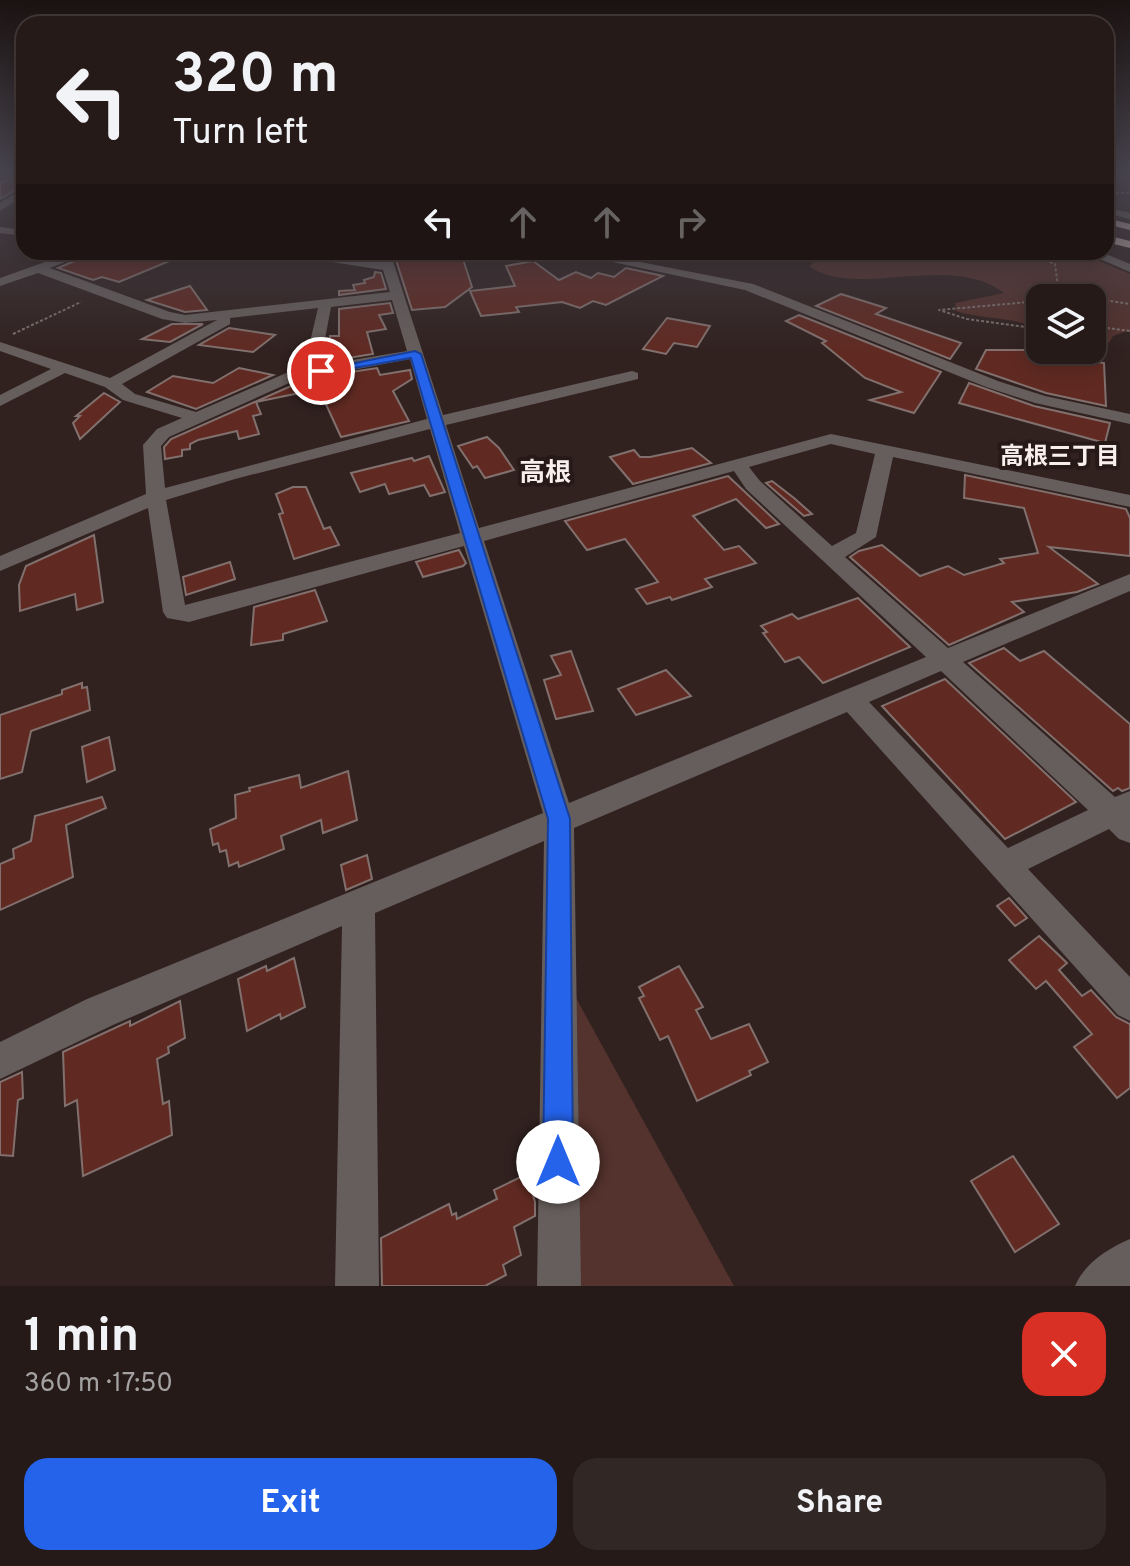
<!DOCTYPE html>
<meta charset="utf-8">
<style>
:root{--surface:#251a18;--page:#312725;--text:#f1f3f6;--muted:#a3a1a2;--line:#423837;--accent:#2563eb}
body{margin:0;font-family:Overpass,"Noto Sans JP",sans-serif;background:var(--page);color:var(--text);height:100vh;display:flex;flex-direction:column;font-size:30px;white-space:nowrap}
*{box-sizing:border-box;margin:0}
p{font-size:26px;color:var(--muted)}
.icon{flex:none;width:44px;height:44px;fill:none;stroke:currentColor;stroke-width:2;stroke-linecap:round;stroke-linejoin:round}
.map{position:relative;height:1286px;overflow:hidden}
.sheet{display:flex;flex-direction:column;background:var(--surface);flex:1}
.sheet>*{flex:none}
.guide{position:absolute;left:16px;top:16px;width:1098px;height:244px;border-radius:24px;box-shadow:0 4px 20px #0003,0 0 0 2px var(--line);background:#251a18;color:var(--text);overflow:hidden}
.fabs{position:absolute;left:1026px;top:284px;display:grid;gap:16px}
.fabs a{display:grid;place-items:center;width:80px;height:80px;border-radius:16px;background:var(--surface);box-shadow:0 4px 20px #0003,0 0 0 2px var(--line);font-size:40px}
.pin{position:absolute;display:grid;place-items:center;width:68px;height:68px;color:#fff;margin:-34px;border:4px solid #fff;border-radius:50%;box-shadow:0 2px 8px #0007}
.me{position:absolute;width:88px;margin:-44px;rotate:0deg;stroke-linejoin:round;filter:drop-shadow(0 0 6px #0008)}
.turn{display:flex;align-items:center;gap:28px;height:168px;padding:0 24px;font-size:36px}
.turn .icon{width:104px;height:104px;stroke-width:2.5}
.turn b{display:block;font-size:56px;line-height:68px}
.lanes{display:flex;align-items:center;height:76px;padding:0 24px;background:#0003;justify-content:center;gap:40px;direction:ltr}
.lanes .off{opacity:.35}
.round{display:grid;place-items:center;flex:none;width:84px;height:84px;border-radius:24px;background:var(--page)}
.summary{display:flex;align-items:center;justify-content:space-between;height:136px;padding:0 24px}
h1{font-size:48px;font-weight:700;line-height:60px}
.action{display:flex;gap:16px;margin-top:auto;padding:16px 24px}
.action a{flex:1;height:92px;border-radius:24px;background:var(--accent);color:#fff;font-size:32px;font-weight:700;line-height:92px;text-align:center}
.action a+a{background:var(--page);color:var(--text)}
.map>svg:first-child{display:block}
</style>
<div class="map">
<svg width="1130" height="1286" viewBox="0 0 1130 1286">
<rect width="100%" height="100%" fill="#312220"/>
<g fill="#54322d">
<path d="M826 252H1078L1130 274V330L1113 336 1109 343 1092 344V298H1040V330C1015 316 983 320 956 311L955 303 1004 293C951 251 853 300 809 266Z"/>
<path d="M570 987 734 1286H576Z"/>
</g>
<g fill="#602a22" stroke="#81706d" stroke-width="2">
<path d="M12 178 24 181V185L0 199V183Z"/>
<path d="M96 252 131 258 146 252H191L119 282 102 277 93 280 58 268Z"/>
<path d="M424 252H432L438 258 462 256 472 287 445 307 412 310 396 260Z"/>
<path d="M533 261 559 280 576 272 591 278 598 273 614 277 626 268 663 276 606 305 593 301 580 308 562 302 516 307 519 312 481 316 470 291 515 286 506 266Z"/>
<path d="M375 272 381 273 386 289 339 295V291L355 290 353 285 365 283 364 280 374 277Z"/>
<path d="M190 286 207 310 185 312 147 300Z"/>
<path d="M841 294 886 308 876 314 961 343 950 359 816 306Z"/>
<path d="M390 303 393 313 379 315 386 329 367 332 373 354 323 362 325 354H329L330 336H339V309Z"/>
<path d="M799 315 941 372 914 413 870 400 901 392 865 378 822 343 826 341 786 321Z"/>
<path d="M667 318 694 323 710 326 697 347 674 343 666 354 643 349Z"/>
<path d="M172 324H203L170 342 142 339Z"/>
<path d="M229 328 275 335 253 352 199 345Z"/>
<path d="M986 350H1089L1092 361 1104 363 1106 406 1046 393 976 369Z"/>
<path d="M239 368 273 375 196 409 147 392 173 376 213 383Z"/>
<path d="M377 368 380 375 410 370 412 379 393 391 409 421 341 437 319 389 256 402 261 414 253 416 259 434 239 439 237 431 198 440 190 444V449L182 450V456L165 459 164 447 171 439 300 382 310 384 312 378Z"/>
<path d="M969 383 1034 406 1110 423 1105 443 959 403Z"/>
<path d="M104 393 120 402 80 439 73 423 80 416H76Z"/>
<path d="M487 437 499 448 514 470 485 478 477 466 473 468 458 446Z"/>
<path d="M692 448 711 463 633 484 610 457 634 450 640 457H650Z"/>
<path d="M429 456 445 492 430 496 424 485 389 494 385 484 360 492 351 473 412 458 414 461Z"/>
<path d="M965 475 1126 509 1130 518V556L1049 547 1098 584 1077 592 1012 602 1024 612 949 645 850 557 859 551 882 545 920 576 948 566 964 575 1004 563 1000 559 1038 553 1024 508 964 498Z"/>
<path d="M728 476 779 524 766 528 736 499 693 516 724 550 739 546 756 563 705 579 712 587 672 600 670 597 647 604 636 589 658 582 625 539 587 550 565 521Z"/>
<path d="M772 481 794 498 812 514 804 516 766 483Z"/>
<path d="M293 487H306L324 529 330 527 339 545 294 559 279 514 283 513 276 494Z"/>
<path d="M94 535 103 602 77 610 75 594 20 611 19 585 26 566Z"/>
<path d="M459 550 466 563 463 566 423 577 416 562Z"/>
<path d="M230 562 235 579 186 595 183 577Z"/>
<path d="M315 590 327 621 283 634V640L251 645 254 607Z"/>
<path d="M858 598 910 647 823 683 799 657 785 662 763 633 767 632 761 626 792 614 798 619Z"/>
<path d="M1004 648 1020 661 1044 651 1130 724V788L1122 791 1118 788 1113 791 969 663Z"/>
<path d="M571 651 593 711 556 719 544 680 561 675 551 656Z"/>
<path d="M666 670 691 696 636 715 618 689Z"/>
<path d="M945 679 1076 802 1005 839 882 706Z"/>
<path d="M82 683V688L87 687 90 710 31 731 22 772 0 779V715L62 694V690Z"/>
<path d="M109 737 115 770 87 782 82 747Z"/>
<path d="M348 771 357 820 323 833 321 820 281 836 284 849 239 867 238 862 229 866 226 850 220 852 218 843 213 845 210 829 236 818 235 795 250 791 249 788 299 775 301 788Z"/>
<path d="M102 797 106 808 66 825 73 877 0 910V864L14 858 13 849 31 841 35 816Z"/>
<path d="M367 855 372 879 346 890 341 865Z"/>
<path d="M1009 898 1027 918 1015 926 997 906Z"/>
<path d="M1039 936 1067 963 1059 970 1082 996 1091 990 1116 1017 1130 1024V1088L1117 1098 1074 1047 1092 1034 1046 981 1036 989 1009 960Z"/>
<path d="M294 958 305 1007 281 1019 280 1014 247 1031 238 979 266 966 267 971Z"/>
<path d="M679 966 703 1007 696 1010 711 1039 749 1024 768 1062 749 1071 751 1075 697 1101 668 1036 660 1040 639 998 644 996 639 987Z"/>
<path d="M180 1001 185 1038 168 1047 169 1053 157 1059 163 1104 169 1101 172 1135 83 1176 77 1100 65 1106 63 1052 130 1021V1026Z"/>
<path d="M22 1072 23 1098 18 1100 13 1156 0 1155V1082Z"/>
<path d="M1013 1156 1059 1224 1015 1252 971 1181Z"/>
<path d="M527 1174 535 1202V1216L514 1227 521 1255 503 1265 506 1275 485 1286H382L381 1238 449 1204 452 1215 456 1213 457 1219 497 1199 494 1190Z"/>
</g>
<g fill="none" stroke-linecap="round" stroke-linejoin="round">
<g stroke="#7c6f6d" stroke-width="2" stroke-dasharray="3 2" stroke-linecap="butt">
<path d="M1106 193H1130"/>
<path d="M1036 256 1055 264 1059 294"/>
<path d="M1046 298 1073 295 1130 304"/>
<path d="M1040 301V317"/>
<path d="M1040 301 939 310 967 319 1040 329"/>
<path d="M1092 326 1130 331"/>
<path d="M13 334 81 302"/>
</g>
<g fill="#665e5c" fill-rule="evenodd">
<path d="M24 188V196L0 211V203Z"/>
<path d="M1106 207 1130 213V219L1106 213Z"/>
<path d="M0 227 24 230V236L0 233Z"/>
<path d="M73 252H90L50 268 170 312 185 315 390 292 383 270 294 256 288 252H317L381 262 378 252H390L443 415 632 371 638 373V379L446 425 479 528 831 434 1130 495V507L893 457 876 537 845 557 948 648 1130 574V591L963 662 1115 797 1130 791V843L1119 839 1109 829 1028 869 1130 977V1021L1118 1015 847 712 574 828 581 1286H537L544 841 375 913 379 1286H335L342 926 113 1025 0 1079V1042L87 999 543 813 464 546 189 622 167 618 163 612 148 508 0 571V556L146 494 143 445 157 429 182 418 123 400 105 387 65 373 0 406V395L51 369 0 351V342L110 378 217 320 185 323 162 319 38 273 0 286V278ZM392 300 407 351 316 366 321 360 331 307ZM318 308 306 359 300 367 196 412 135 394 122 384 230 324V318ZM410 359 427 419 165 488 161 446 169 437 307 375 321 376ZM430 429 460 533 185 605 166 500 235 479ZM831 444 875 454 856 533 832 546 760 481 749 467ZM734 471 746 489 926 657 569 803 484 541ZM941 671 1088 810 1008 848 869 702Z"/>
<path d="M565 252H589L753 284 998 381 1045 396 1130 414V424L1035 403 986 387 745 290Z"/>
<path d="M1084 252H1101L1130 264V272Z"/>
<path d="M1130 1239V1286H1075C1085 1263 1107 1249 1130 1239Z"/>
</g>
<g fill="#beaba7" fill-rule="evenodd">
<path d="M1106 218 1130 224V230L1106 224Z"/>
<path d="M1106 235 1130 241V248L1106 242Z"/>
</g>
</g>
<linearGradient id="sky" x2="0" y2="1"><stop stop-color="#1b1312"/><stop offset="0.49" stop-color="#48444e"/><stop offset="1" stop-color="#48444e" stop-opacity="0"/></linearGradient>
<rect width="1130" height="352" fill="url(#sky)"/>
<path fill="#2563eb" stroke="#184099" stroke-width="2" d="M415 351 421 354 570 819 573 1162 569 1173 558 1177 547 1173 543 1162 548 819 411 358 321 374 315 371Z"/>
<g text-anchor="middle" stroke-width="8" stroke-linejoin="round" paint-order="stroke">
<g font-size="24" font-weight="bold" fill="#f8eeec" stroke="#271916">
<text x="1060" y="464">高根三丁目</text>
</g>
<g font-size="26" font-weight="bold" fill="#f8eeec" stroke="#271916">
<text x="545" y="481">高根</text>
</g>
</g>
</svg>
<div class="fabs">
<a><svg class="icon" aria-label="layers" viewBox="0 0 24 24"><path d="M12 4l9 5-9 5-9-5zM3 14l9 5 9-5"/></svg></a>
</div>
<div class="pin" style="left:321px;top:371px;background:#d93025"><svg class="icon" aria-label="arrive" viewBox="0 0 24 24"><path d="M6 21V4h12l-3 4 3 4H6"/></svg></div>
<svg class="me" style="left:558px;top:1162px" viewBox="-20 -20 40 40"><circle r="19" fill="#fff"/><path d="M0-13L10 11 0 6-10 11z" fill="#2563eb"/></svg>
<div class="guide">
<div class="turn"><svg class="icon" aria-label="left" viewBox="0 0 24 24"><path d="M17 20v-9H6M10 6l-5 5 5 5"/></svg><div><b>320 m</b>Turn left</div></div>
<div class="lanes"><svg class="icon" aria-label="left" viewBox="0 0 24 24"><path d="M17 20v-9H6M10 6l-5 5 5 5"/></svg><svg class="icon off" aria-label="ahead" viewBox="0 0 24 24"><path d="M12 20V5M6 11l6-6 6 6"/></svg><svg class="icon off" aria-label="ahead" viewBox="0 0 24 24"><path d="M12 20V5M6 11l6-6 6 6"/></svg><svg class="icon off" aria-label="right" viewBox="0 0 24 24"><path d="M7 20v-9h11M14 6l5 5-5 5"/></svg></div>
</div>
</div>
<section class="sheet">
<div class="summary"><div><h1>1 min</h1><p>360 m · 17:50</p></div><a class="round" style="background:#d93025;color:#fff"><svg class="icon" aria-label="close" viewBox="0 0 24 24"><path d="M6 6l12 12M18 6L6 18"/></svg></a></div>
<div class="action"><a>Exit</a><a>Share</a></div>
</section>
